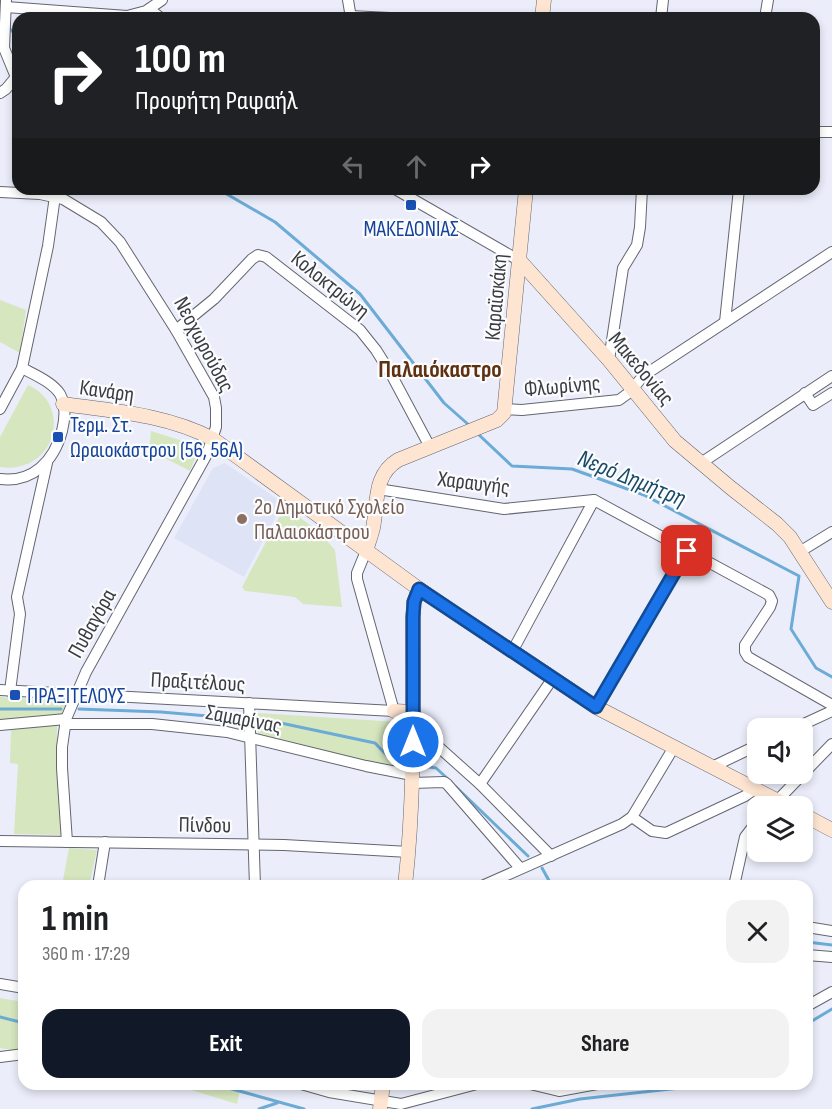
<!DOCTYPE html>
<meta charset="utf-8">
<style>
:root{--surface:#fff;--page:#f2f2f2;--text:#202124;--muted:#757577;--accent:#111827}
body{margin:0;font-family:"Sofia Sans Condensed",sans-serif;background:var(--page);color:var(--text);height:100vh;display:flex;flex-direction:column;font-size:22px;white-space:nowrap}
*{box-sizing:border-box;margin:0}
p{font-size:20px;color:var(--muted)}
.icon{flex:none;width:33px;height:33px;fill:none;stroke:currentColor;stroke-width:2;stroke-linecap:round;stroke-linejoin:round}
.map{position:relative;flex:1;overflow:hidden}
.sheet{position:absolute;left:18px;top:880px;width:795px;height:210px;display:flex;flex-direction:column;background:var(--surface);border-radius:18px;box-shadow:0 3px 9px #0003}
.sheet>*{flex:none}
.banner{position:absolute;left:12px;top:12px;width:808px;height:183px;border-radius:18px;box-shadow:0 3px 9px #0003;background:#202124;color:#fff;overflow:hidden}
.tools{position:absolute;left:747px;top:718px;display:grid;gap:12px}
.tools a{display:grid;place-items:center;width:66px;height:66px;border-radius:12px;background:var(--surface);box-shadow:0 3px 9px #0003;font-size:30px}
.pin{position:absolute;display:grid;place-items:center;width:51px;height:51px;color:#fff;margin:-26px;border-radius:12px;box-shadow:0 3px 9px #0006}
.me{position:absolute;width:66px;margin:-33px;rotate:0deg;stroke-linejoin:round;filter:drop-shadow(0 0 4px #0008)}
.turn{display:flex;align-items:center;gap:21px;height:126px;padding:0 24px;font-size:27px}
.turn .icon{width:78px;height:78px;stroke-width:2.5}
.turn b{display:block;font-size:42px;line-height:51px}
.lanes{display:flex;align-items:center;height:57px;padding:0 24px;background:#0003;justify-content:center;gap:30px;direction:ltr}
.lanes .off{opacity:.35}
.round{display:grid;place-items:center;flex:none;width:63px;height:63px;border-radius:18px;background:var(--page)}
.headline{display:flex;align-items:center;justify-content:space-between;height:102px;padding:0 24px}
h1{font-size:36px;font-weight:700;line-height:45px}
.cta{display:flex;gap:12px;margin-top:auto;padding:12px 24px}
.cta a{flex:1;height:69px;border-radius:18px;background:var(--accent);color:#fff;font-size:24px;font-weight:700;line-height:69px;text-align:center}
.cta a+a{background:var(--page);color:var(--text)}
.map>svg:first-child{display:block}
</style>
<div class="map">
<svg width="832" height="1109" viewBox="0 0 832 1109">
<rect width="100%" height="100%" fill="#ebeefa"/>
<path fill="#dee3f5" d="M225 463 283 503 244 577 174 538 213 468Z"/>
<g fill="#d6e6bf">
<path d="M0 300 26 310 20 353 0 342Z"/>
<path d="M28 385C74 405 55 475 0 467V437Z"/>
<path d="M151 431 195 445 198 451 190 471 149 450Z"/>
<path d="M285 506 319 532 335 550 342 607 303 604 295 597 245 591 242 587Z"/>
<path d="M0 697 67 701 63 715 0 721Z"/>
<path d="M258 713 398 722 401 746V769L258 737Z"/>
<path d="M57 723V774L62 835 14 834 18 764 10 763 11 729Z"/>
<path d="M69 848 97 850 89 886 63 880Z"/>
<path d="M0 998 24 1002V1052L0 1048Z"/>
<path d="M175 1085H241L237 1104Z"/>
</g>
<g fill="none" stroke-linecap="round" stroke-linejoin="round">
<g stroke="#6babd5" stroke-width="3">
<path d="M7 26 18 37"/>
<path d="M218 189 275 222 360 294 444 403 470 426"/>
<path d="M477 433 512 466 572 469 644 495 799 576 791 629 816 668 832 677"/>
<path d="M0 709H61"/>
<path d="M79 709 161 712 243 719"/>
<path d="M255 720 276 722 375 743 395 764 403 765"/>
<path d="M422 766 436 768 448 779"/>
<path d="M455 786 528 856"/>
<path d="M542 868 552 886"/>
<path d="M807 942 832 945"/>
<path d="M0 1017 24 1023"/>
<path d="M807 1024 832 1009"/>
<path d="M214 1084 304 1109"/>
<path d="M259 1109 277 1103"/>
<path d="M532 1109 580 1099 698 1086 702 1084"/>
</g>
<defs>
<g id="street">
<path d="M6 0 4 48 18 82"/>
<path d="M348 0 351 18"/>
<path d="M6 7 127 16 146 11 162 0"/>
<path d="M149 9 161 18"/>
<path d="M350 16 390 18"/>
<path d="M661 18 663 0"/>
<path d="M765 18 768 0"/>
<path d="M0 93 6 89 16 77"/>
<path d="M814 132H832"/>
<path d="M395 189 520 261"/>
<path d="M0 192 40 194 63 199 101 222 120 242 176 330 214 397 216 408V427L207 454 86 672 66 719 62 747V768L67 842"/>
<path d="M725 322 739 189"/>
<path d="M176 330 214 299 252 259 258 255 266 257 360 330 376 350 391 374 430 447"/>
<path d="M609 360 623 268 637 245 640 227 642 189"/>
<path d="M805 393 813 405 832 393"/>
<path d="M0 409 22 368 48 246 56 189"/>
<path d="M505 409 522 410 619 400 630 392 643 376 832 252"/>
<path d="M701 463 832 376"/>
<path d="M0 479C33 483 54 461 62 431 65 419 66 405 60 394 52 382 35 375 22 368"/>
<path d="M378 489 504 509 594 500 769 595 772 601 770 607 745 645V652L748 657 832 705"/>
<path d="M801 551 832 532"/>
<path d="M513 650 594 500"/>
<path d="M0 690 394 711 357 579V573L366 551"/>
<path d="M10 691 20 614 17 597 47 463"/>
<path d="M249 703 255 886"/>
<path d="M596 707 687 551"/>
<path d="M65 724H152L227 732 366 766 412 775"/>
<path d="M0 725 66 719"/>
<path d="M414 725 480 784 551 856"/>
<path d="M793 729 832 711"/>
<path d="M712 767 758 745"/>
<path d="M412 783 444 782 447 784 520 868"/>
<path d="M480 784 553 678"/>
<path d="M771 807 832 744"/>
<path d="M632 817 652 831 666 833 745 796 755 789"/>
<path d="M0 841 284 845 409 852"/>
<path d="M98 886 105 842"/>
<path d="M482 886 622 824 632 817 674 747"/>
<path d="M734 886 745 837 758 820"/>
<path d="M807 927 832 931"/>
<path d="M807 955 832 957"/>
<path d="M0 984 24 988"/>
<path d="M807 1006 832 992"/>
<path d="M0 1057 24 1054"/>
<path d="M301 1084 329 1092 401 1104 477 1084"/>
<path d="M530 1084 559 1091 597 1084"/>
</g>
<g id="secondary">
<path d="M542 18 544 0"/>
<path d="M520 261 609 360 675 441 731 488 777 524 790 537 832 602"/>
<path d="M63 404C114 411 168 415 213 439L419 589 596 707 790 807"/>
<path d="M366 551C368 544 371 536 373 528 378 503 373 475 398 460L497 420 504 413 526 189"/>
<path d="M394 711 413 712"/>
<path d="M802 814 832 830"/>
<path d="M405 886C415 797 413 707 413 617L414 602 419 589"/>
<path d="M380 1109 383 1084"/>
</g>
</defs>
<use href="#street" stroke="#646670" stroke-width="12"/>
<use href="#secondary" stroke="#646670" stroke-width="15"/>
<use href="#street" stroke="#fff" stroke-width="10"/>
<use href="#secondary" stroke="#fee5d2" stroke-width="14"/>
</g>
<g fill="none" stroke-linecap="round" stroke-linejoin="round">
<defs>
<path id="route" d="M413 742V617L414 602 419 589 596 707 687 551"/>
</defs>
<use href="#route" stroke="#114b97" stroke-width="15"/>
<use href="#route" stroke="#1a73e8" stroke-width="10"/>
</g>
<g fill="#1a4fb4" stroke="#fbfcfe" stroke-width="2">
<rect x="405" y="199" width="12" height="12" rx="3"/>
<rect x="52" y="431" width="12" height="12" rx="3"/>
<rect x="9" y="689" width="12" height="12" rx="3"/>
</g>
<circle fill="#8d6e63" stroke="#fbfcfe" stroke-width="2" cx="242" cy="519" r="6"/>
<g text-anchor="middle" stroke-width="4.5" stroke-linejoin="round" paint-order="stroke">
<g font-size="22" fill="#164399" stroke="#fbfcfe" text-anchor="start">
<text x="411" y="236" text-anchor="middle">ΜΑΚΕΔΟΝΙΑΣ</text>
<text x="70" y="432">Τερμ. Στ.<tspan x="70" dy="25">Ωραιοκάστρου (56, 56Α)</tspan></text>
<text x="27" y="703">ΠΡΑΞΙΤΕΛΟΥΣ</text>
</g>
<g font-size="22" fill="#3b3c41" stroke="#fbfcfe">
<text transform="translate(331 284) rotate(39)" y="8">Κολοκτρώνη</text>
<text transform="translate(495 297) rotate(-85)" y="8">Καραϊσκάκη</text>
<text transform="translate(205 344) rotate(62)" y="8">Νεοχωρούδας</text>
<text transform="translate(642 368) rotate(50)" y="8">Μακεδονίας</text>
<text transform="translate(562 385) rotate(-5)" y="8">Φλωρίνης</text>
<text transform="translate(107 390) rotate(8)" y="8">Κανάρη</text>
<text transform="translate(474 482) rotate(7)" y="8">Χαραυγής</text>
<text transform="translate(91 623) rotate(-61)" y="8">Πυθαγόρα</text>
<text transform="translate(198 681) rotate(3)" y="8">Πραξιτέλους</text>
<text transform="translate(244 718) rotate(11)" y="8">Σαμαρίνας</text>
<text transform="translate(205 824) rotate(1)" y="8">Πίνδου</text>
</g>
<g font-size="22" fill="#785e54" stroke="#fbfcfe" text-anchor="start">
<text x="254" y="514">2ο Δημοτικό Σχολείο<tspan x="254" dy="25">Παλαιοκάστρου</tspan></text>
</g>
<g font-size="24" font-weight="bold" fill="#5f3110" stroke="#fbfcfe">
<text x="440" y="377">Παλαιόκαστρο</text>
</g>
<g font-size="24" font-style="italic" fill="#184a67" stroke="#fbfcfe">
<text transform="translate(632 478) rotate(22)" y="8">Νερό Δημήτρη</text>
</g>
</g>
</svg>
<div class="tools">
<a><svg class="icon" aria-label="sound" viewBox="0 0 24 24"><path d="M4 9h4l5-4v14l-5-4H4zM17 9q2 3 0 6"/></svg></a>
<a><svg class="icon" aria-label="layers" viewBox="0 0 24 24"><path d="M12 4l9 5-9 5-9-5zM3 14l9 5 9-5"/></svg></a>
</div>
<div class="pin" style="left:687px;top:551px;background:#d93025"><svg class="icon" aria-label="arrive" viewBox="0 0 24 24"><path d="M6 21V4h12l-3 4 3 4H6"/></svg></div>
<svg class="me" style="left:413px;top:742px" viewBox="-20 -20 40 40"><circle r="17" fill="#1a73e8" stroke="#fff" stroke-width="3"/><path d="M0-11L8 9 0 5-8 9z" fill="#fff"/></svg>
<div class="banner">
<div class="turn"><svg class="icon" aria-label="right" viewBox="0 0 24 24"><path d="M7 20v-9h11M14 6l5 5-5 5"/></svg><div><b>100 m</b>Προφήτη Ραφαήλ</div></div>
<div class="lanes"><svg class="icon off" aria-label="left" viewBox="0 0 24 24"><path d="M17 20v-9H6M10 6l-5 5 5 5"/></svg><svg class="icon off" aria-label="ahead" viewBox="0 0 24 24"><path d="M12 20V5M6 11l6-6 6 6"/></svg><svg class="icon" aria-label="right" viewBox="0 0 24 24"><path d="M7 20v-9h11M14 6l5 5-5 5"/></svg></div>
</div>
<section class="sheet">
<div class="headline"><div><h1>1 min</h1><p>360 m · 17:29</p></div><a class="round"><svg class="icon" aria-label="close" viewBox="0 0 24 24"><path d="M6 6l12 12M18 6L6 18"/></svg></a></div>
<div class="cta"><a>Exit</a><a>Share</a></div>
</section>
</div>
